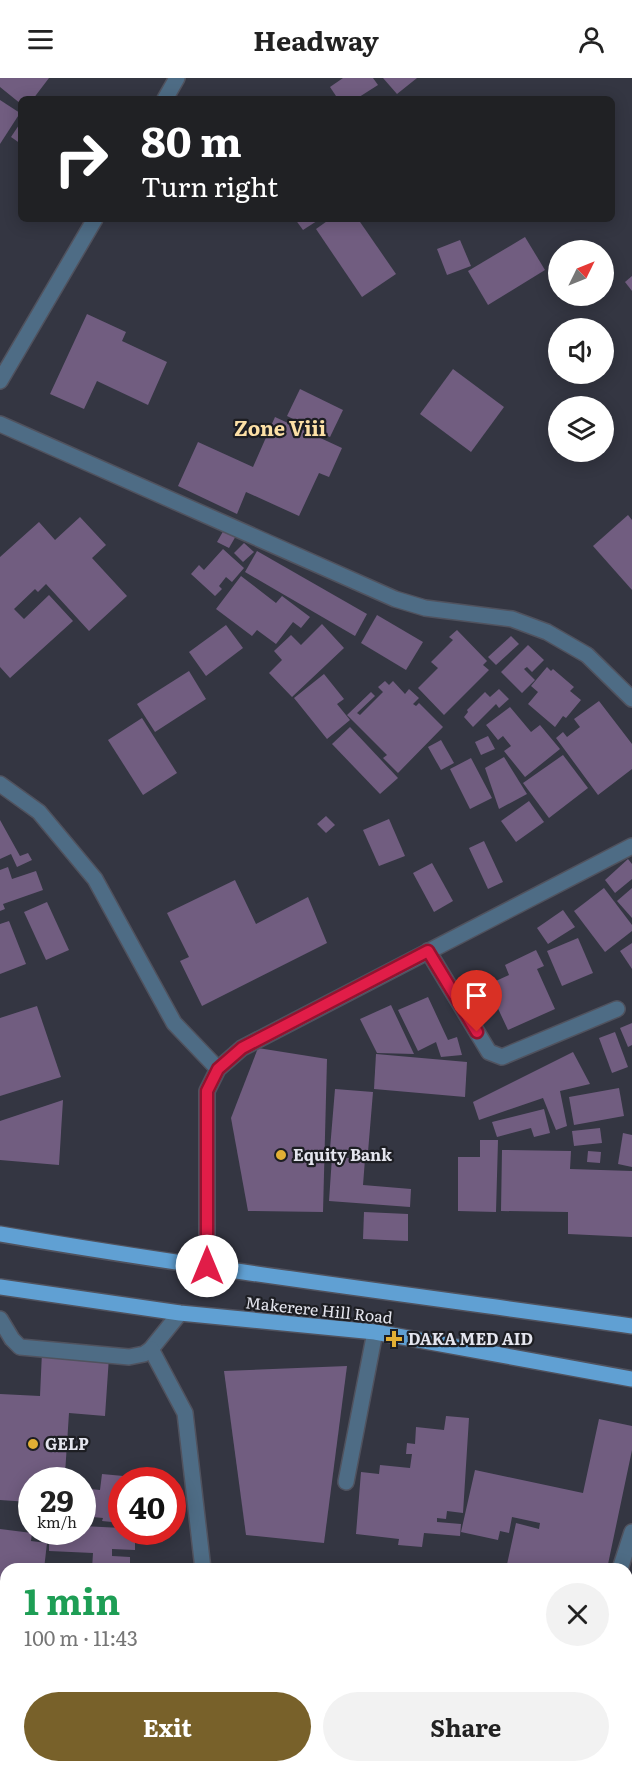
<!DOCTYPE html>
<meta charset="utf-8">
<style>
:root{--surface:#fff;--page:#f2f2f2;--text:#222;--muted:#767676;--accent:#78612a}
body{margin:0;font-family:Literata,serif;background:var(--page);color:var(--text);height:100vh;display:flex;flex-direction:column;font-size:22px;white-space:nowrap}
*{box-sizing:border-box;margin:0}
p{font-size:20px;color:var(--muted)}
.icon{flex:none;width:33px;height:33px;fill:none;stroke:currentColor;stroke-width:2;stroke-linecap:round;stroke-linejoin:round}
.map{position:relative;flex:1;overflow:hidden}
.panel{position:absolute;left:0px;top:1485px;width:633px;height:210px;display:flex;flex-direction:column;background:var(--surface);border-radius:18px 18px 0 0;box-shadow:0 3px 15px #0003}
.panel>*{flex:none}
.banner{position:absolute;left:18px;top:18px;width:597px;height:126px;border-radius:9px;box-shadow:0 3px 15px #0003;background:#202124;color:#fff;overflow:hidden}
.needle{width:39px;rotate:47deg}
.tools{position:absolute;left:548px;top:162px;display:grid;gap:12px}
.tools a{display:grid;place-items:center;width:66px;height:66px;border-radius:50%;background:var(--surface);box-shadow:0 3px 15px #0003;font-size:30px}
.speed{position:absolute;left:18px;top:1389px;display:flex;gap:12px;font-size:30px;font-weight:700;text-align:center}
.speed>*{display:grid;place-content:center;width:78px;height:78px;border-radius:50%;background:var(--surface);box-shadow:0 3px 15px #0003;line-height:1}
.speed small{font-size:15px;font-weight:400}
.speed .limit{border:9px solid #d22;background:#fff;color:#111}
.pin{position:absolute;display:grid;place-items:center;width:51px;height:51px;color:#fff;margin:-62px -26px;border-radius:50% 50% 50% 0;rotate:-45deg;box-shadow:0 0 6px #0007}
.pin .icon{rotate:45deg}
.me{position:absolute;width:66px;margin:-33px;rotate:0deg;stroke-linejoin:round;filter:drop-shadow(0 0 4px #0008)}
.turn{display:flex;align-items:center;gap:21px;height:126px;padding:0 24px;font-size:27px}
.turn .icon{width:78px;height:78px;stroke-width:2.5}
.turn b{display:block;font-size:42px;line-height:51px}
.round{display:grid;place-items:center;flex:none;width:63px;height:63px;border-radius:32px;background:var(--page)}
.summary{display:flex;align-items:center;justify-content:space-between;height:102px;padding:0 24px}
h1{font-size:36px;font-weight:700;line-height:45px;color:#1e9e55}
.button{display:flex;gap:12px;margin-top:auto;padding:12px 24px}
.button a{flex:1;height:69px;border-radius:36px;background:var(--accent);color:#fff;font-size:24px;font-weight:700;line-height:69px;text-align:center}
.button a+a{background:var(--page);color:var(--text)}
header{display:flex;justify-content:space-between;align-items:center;height:78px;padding:0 24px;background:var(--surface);font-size:27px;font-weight:700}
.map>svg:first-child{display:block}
</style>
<header><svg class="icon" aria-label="menu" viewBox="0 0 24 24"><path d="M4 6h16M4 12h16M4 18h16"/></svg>Headway<svg class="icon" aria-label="person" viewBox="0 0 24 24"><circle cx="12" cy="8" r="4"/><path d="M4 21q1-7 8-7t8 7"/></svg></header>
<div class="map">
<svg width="632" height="1695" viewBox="0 0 632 1695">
<rect width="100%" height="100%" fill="#343642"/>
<g fill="#715d80">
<path d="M0 0H49L33 21H21V26L0 9Z"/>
<path d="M343 0H373L378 7 356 21H338L330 9Z"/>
<path d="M383 0H417L397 16Z"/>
<path d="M0 22 20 35 0 66Z"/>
<path d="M21 44V66L11 59Z"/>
<path d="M295 141H320L303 152Z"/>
<path d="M330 141H358L396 196 362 219 316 151Z"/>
<path d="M525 159 545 192 488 227 468 193Z"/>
<path d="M460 162 471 188 447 197 437 171Z"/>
<path d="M632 198V213L625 204Z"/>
<path d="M87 236 126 254 122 263 167 284 148 327 97 303 84 331 50 316Z"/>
<path d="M453 291 504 329 471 374 420 336Z"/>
<path d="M300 311 343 332 330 359 287 338Z"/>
<path d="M275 339 342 370 329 399 319 395 299 438 246 414 237 436 178 408 198 364 253 389Z"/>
<path d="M628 437 632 442V512L593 468Z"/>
<path d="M80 439 106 467 92 480 127 518 89 553 46 506 38 514 35 511 14 531 24 541 49 517 73 543 10 600 0 589V479L39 444 55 462Z"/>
<path d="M225 450 237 456 229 470 217 464Z"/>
<path d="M244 465 254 474 243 484 234 475Z"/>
<path d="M223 471 244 490 232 504 226 499 219 508 222 511 215 518 191 496 199 487 204 492Z"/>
<path d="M257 473 367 536 355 558 245 494Z"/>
<path d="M241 498 276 525 282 518 310 539 301 550 293 544 276 566 257 552 252 558 216 531Z"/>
<path d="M377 537 423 564 406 592 361 565Z"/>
<path d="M322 546 344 570 292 619 269 595 282 582 274 573 291 557 301 567Z"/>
<path d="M226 547 243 570 206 598 189 574Z"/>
<path d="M457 552 487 583 483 587 489 592 444 637 418 610 438 590 431 584 453 562 449 559Z"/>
<path d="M511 558 519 566 496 587 488 579Z"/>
<path d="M528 567 544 582 532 594 527 589 524 591 535 602 522 615 501 594Z"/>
<path d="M547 589 551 593 553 591 574 609 570 613 581 622 566 640 563 638 555 649 528 626 538 614 531 608Z"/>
<path d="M189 593 206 621 155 654 137 626Z"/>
<path d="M324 596 344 621 337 626 350 642 327 661 294 620Z"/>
<path d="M385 603 389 607 393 603 405 616 409 611 419 620 413 626 416 628 419 625 443 649 398 695 383 680 387 677 347 637 371 614 375 618 357 635 360 637 383 614 378 609Z"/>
<path d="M499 611 509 621 499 630 496 626 473 649 464 639 468 634 467 632 485 614 490 619Z"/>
<path d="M599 623 632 666V691L598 717 556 660 563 654 567 659 580 649 574 641Z"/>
<path d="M510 629 531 654 540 647 560 671 525 699 504 673 511 668 503 658 498 662 486 647Z"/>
<path d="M142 640 177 695 143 717 108 662Z"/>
<path d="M350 649 398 700 380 716 332 666Z"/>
<path d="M488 658 495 671 481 677 475 664Z"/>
<path d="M441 662 454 685 441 692 428 669Z"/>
<path d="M563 677 588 710 549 740 523 705Z"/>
<path d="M504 679 527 716 499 731 485 690Z"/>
<path d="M471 680 492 720 470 731 450 691Z"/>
<path d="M529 723 544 744 516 764 501 743Z"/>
<path d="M326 738 335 747 326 755 317 746Z"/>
<path d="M389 741 405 778 379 788 363 752Z"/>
<path d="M0 742 20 778 28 775 32 782 17 789 11 776 0 781Z"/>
<path d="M484 763 503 804 488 811 469 770Z"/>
<path d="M628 781 632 786V801L615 815 605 802Z"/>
<path d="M432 785 453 823 434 834 413 795Z"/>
<path d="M8 789 12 801 36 793 43 812 3 826 5 831 0 833V792Z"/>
<path d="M235 802 256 846 308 819 327 865 202 928 180 883 189 879 167 835Z"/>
<path d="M604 810 632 847V853L605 874 574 833Z"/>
<path d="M632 810V840L617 823Z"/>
<path d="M47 824 69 872 46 882 24 834Z"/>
<path d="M563 832 575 849 548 866 537 850Z"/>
<path d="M9 843 26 886 0 896V846Z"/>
<path d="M578 860 593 895 562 908 547 873Z"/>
<path d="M632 865V891L620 873Z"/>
<path d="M536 872 544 888 537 891 555 931 508 952 487 907 509 897 505 887Z"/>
<path d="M428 919 448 962 457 959 462 977 441 979 436 964 418 973 398 932Z"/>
<path d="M391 927 414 976 377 975 360 941Z"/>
<path d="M37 928 61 999 0 1018V940Z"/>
<path d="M632 945V967L628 969 620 950Z"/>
<path d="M615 954 628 989 612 995 599 960Z"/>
<path d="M258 970 327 981 323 1134 248 1133 231 1040Z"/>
<path d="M573 974 590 1006 560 1013 567 1048 556 1052 543 1020 479 1042 473 1024Z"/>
<path d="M376 976 467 984 465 1019 374 1011Z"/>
<path d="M619 1010 624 1038 574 1047 569 1019Z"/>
<path d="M335 1011 373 1014 368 1074 330 1071Z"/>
<path d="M63 1022 59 1087 0 1082V1043Z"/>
<path d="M544 1031 550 1055 534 1059 531 1050 497 1059 492 1044Z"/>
<path d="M600 1050 602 1065 574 1068 572 1053Z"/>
<path d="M623 1055 632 1057V1089L618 1086Z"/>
<path d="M480 1062H498L496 1134 458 1133V1079H480Z"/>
<path d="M502 1072 571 1073 570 1091 632 1093V1159L568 1156V1134L501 1133Z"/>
<path d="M588 1073 601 1074 600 1085 587 1084Z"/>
<path d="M332 1079 365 1081 363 1107 411 1111 410 1129 329 1123Z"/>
<path d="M364 1134 408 1136V1163L363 1161Z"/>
<path d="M42 1274 109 1279 105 1338 69 1335 65 1396 45 1394V1402H32L29 1424 0 1422V1316L40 1318Z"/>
<path d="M347 1288 324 1465 246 1457 224 1293Z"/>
<path d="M446 1338 469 1340 463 1435 447 1433 446 1441 437 1440V1444L461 1446 460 1458 424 1455 422 1469 398 1467 399 1461 356 1456 361 1394 379 1396 380 1387 410 1390 412 1376H406L407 1365 415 1366 416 1349 444 1352Z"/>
<path d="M599 1341 632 1348V1372L607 1491H575L546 1485 544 1491H506L516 1445 539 1451 540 1445 512 1439 509 1455 500 1453 498 1462 461 1454 475 1392 583 1415Z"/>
<path d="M134 1395 154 1397 153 1402H122V1445L102 1443 103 1440 82 1438V1410L100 1412 102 1396 134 1399Z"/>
<path d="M82 1448 122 1450V1454H135V1472L112 1471V1478L130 1479V1491H92L93 1475 49 1473V1454H82Z"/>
<path d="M0 1451 32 1455 31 1463 47 1465 44 1491H6V1510H0Z"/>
<path d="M48 1487 70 1489V1491H47Z"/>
<path d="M0 1534 6 1535V1580L0 1579Z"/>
<path d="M0 1584 6 1585V1631L0 1630Z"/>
<path d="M627 1603 632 1605V1695H601L603 1689H627Z"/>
<path d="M0 1650 6 1652V1689H60L59 1695H0Z"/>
<path d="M68 1689H93L91 1695H66Z"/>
<rect x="124" y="1689" width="52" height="6"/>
<path d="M191 1689H256L255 1695H190Z"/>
<path d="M404 1690 427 1694V1695H403Z"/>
</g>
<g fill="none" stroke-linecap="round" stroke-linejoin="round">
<defs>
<g id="minor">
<path d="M165 21 177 0"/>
<path d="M0 303 95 141"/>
<path d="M0 346 395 521 425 530 512 541 547 554 587 577 632 621"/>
<path d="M0 706 39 734 95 801 174 945 218 991"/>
<path d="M428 873 489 974 502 979 617 931"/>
<path d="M207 1188V1013L218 991 242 970 632 768"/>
<path d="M0 1241 12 1261 20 1269 129 1279 144 1276 151 1271 180 1235"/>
<path d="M151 1271 185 1335 203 1491"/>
<path d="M346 1404 375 1254"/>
<path d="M620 1491 632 1454"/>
<path d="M544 1695 545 1689"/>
</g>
<g id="major">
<path d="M0 1156C210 1192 421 1218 632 1248"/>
<path d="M0 1209 180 1235 375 1254 632 1301"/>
</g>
</defs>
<use href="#minor" stroke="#50525e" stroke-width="18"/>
<use href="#major" stroke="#50525e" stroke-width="18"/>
<use href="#minor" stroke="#4e6c85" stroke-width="15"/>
<use href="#major" stroke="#60a0d3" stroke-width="15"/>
</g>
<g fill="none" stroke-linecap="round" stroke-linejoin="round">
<defs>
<path id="route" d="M207 1188V1013L218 991 242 970 428 873 477 954"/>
</defs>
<use href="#route" stroke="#92132f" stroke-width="15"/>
<use href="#route" stroke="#e11d48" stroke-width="10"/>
</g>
<g fill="#e2af34" stroke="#1d1e23" stroke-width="2">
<circle cx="281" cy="1077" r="6"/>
<path d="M391 1252h6v6h6v6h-6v6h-6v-6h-6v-6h6z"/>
<circle cx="33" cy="1366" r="6"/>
</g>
<g text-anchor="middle" stroke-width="4.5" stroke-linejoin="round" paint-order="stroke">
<g font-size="16" font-weight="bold" fill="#e4e5ee" stroke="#1d1e23" text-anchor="start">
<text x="293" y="1083">Equity Bank</text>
<text x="408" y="1267">DAKA MED AID</text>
<text x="45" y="1372">GELP</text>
</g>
<g font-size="16" fill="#e4e5ee" stroke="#1d1e23">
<text transform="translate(319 1232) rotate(6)" y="6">Makerere Hill Road</text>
</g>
<g font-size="20" font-weight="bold" fill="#fce0a6" stroke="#1d1e23">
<text x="280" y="358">Zone Viii</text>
</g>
</g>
</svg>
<div class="tools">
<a><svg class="needle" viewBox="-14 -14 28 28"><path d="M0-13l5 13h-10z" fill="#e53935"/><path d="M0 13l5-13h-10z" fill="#767676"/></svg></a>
<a><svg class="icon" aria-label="sound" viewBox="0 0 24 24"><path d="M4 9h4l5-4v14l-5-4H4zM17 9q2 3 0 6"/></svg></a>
<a><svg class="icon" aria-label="layers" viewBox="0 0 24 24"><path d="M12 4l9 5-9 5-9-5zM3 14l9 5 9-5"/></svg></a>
</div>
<div class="speed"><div>29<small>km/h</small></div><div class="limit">40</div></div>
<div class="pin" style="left:477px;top:954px;background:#d93025"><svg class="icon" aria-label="arrive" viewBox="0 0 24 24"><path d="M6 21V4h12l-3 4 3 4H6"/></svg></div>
<svg class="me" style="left:207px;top:1188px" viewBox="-20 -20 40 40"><circle r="19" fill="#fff"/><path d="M0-13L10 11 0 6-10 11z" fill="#e11d48"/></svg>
<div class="banner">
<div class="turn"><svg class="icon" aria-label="right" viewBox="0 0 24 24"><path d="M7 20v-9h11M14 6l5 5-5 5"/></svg><div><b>80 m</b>Turn right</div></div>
</div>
<section class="panel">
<div class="summary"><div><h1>1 min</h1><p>100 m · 11:43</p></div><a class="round"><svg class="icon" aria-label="close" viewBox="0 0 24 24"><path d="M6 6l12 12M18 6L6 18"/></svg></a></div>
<div class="button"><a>Exit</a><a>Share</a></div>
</section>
</div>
